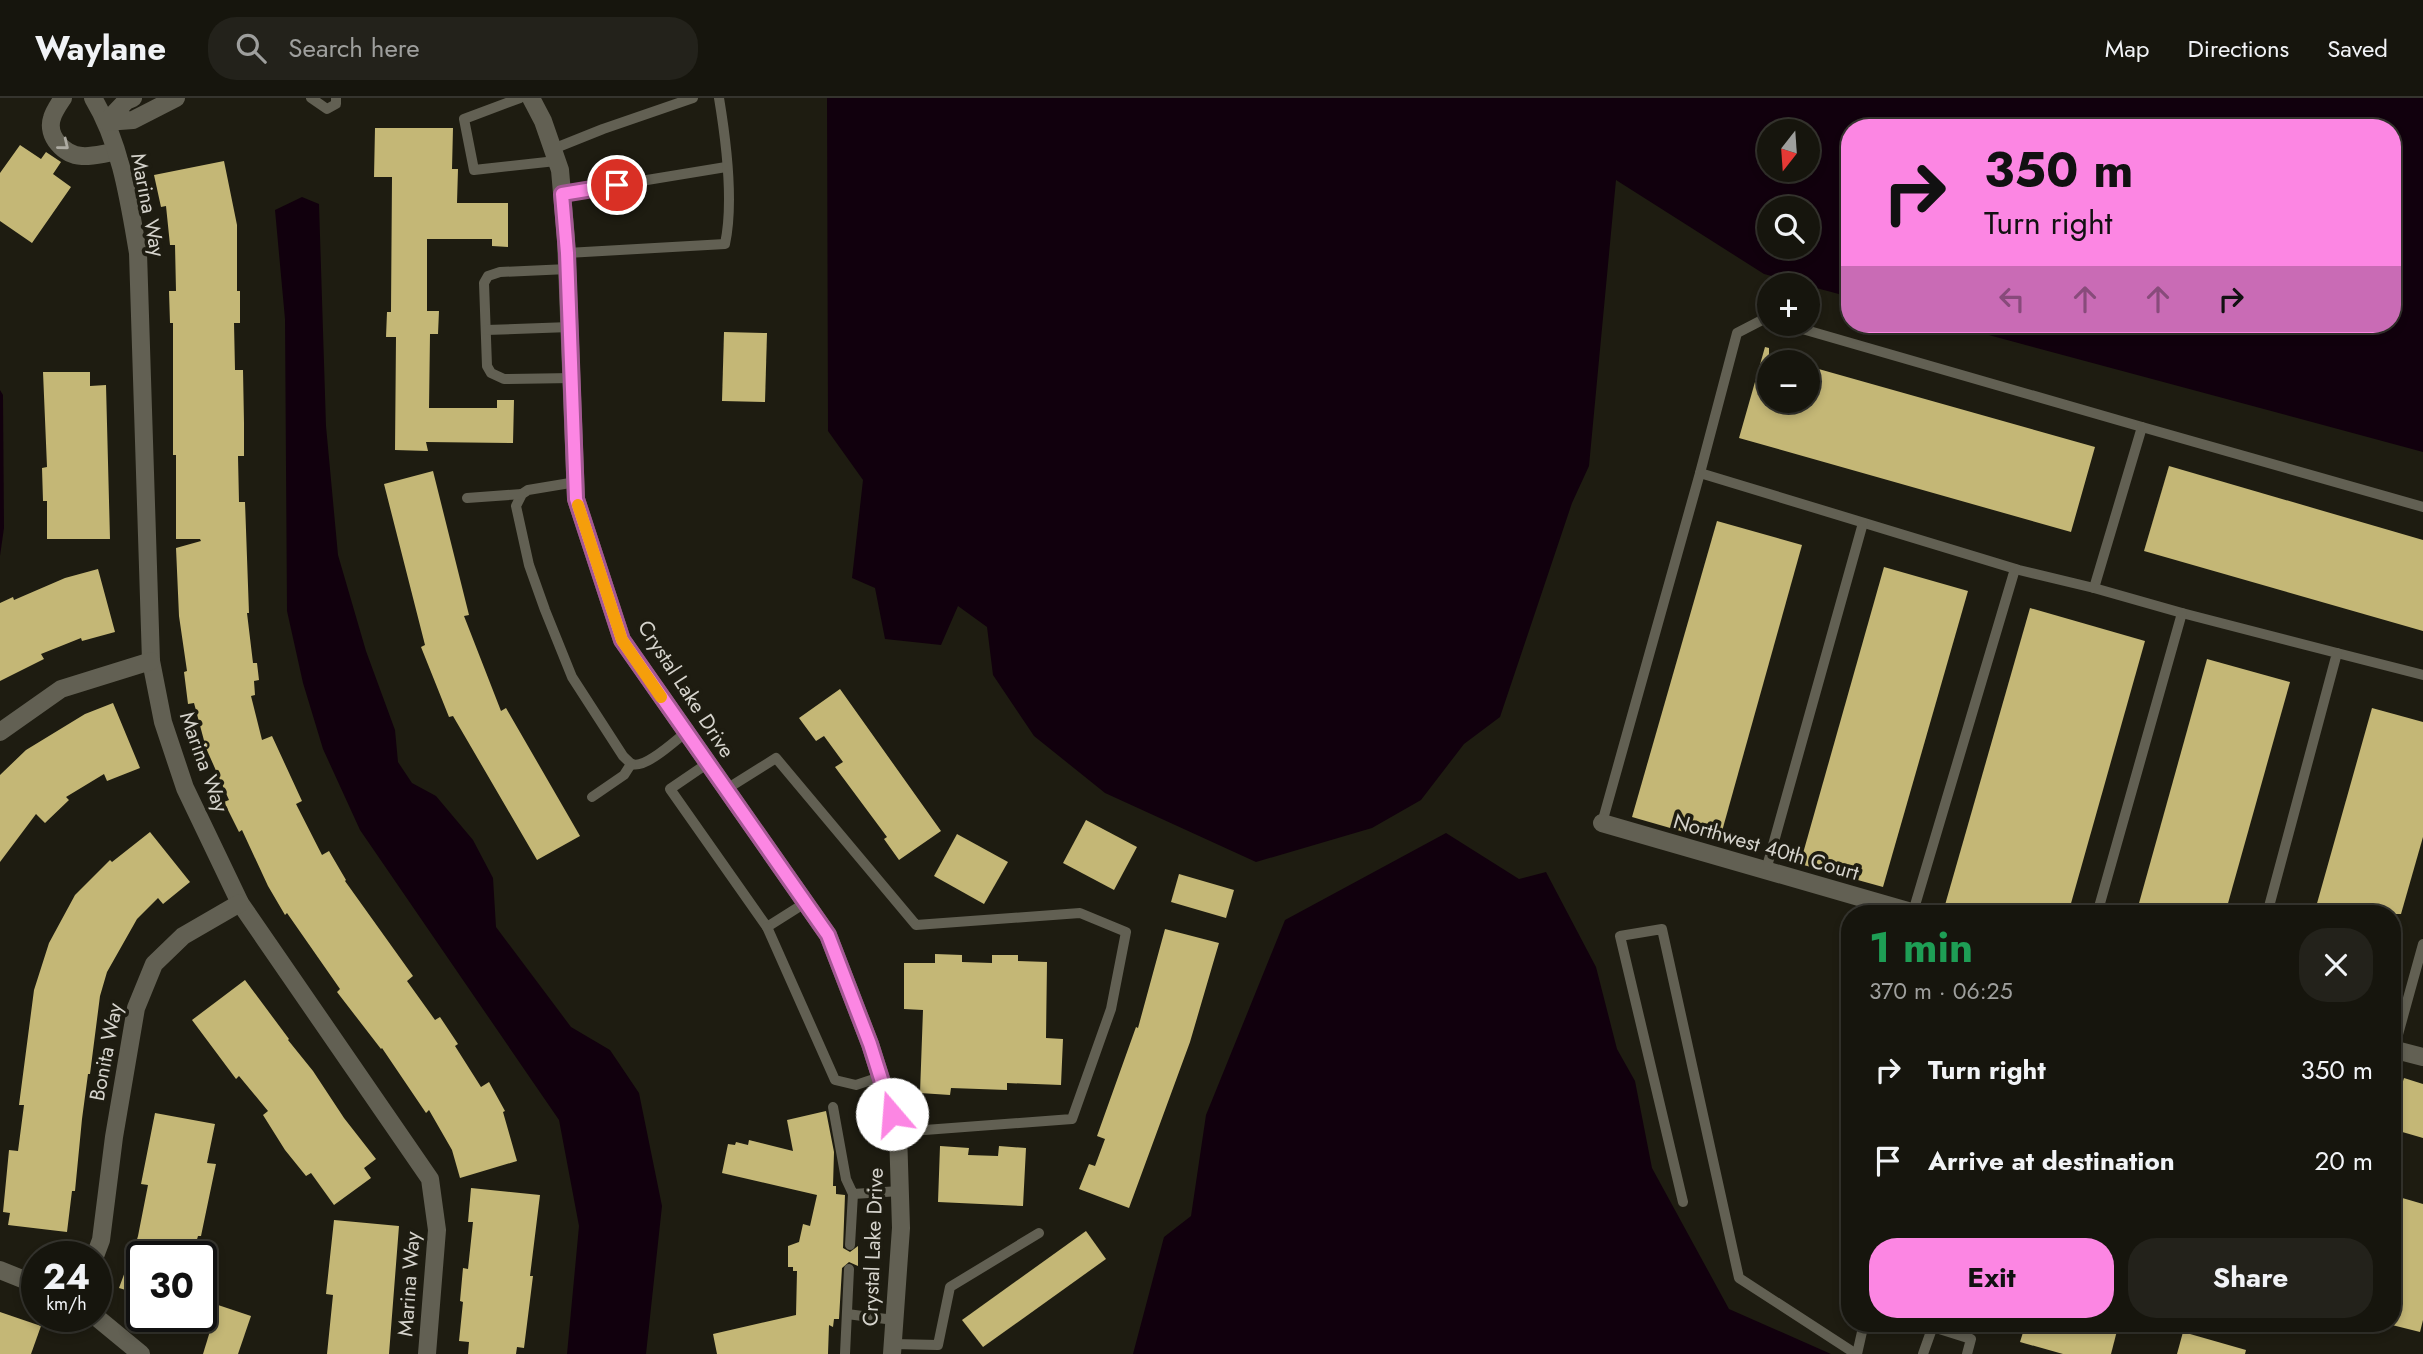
<!DOCTYPE html>
<meta charset="utf-8">
<style>
:root{--surface:#16150d;--page:#23221b;--text:#f1f3f6;--muted:#9e9f9d;--line:#35342e;--accent:#fc86e3}
body{margin:0;font-family:Jost,sans-serif;background:var(--page);color:var(--text);height:100vh;display:flex;flex-direction:column;font-size:26px;white-space:nowrap}
*{box-sizing:border-box;margin:0}
p{font-size:23px;color:var(--muted)}
.icon{flex:none;width:38px;height:38px;fill:none;stroke:currentColor;stroke-width:2;stroke-linecap:round;stroke-linejoin:round}
.map{position:relative;flex:1;overflow:hidden}
.sheet{position:absolute;left:1841px;top:807px;width:560px;height:427px;display:flex;flex-direction:column;background:var(--surface);border-radius:28px;box-shadow:0 4px 10px #0003,0 0 0 2px var(--line)}
.sheet>*{flex:none}
.banner{position:absolute;left:1841px;top:21px;width:560px;height:214px;border-radius:28px;box-shadow:0 4px 10px #0003,0 0 0 2px var(--line);background:#fc86e3;color:#111;overflow:hidden}
.needle{width:46px;rotate:197deg}
.buttons{position:absolute;left:1757px;top:21px;display:grid;gap:14px}
.buttons a{display:grid;place-items:center;width:63px;height:63px;border-radius:50%;background:var(--surface);box-shadow:0 4px 10px #0003,0 0 0 2px var(--line);font-size:35px}
.speed{position:absolute;left:21px;top:1143px;display:flex;gap:14px;font-size:35px;font-weight:700;text-align:center}
.speed>*{display:grid;place-content:center;width:91px;height:91px;border-radius:50%;background:var(--surface);box-shadow:0 4px 10px #0003,0 0 0 2px var(--line);line-height:1}
.speed small{font-size:18px;font-weight:400}
.speed .limit{border:4px solid #111;border-radius:10px;background:#fff;color:#111}
.pin{position:absolute;display:grid;place-items:center;width:60px;height:60px;color:#fff;margin:-30px;border:4px solid #fff;border-radius:50%;box-shadow:0 2px 7px #0007}
.me{position:absolute;width:77px;margin:-38px;rotate:342deg;stroke-linejoin:round;filter:drop-shadow(0 0 5px #0008)}
.turn{display:flex;align-items:center;gap:24px;height:147px;padding:0 28px;font-size:32px}
.turn .icon{width:91px;height:91px;stroke-width:2.5}
.turn b{display:block;font-size:49px;line-height:60px}
.lanes{display:flex;align-items:center;height:66px;padding:0 28px;background:#0003;justify-content:center;gap:35px;direction:ltr}
.lanes .off{opacity:.35}
.round{display:grid;place-items:center;flex:none;width:74px;height:74px;border-radius:28px;background:var(--page)}
.headline{display:flex;align-items:center;justify-content:space-between;height:119px;padding:0 28px}
h1{font-size:42px;font-weight:700;line-height:52px;color:#1e9e55}
.cta{display:flex;gap:14px;margin-top:auto;padding:14px 28px}
.cta a{flex:1;height:80px;border-radius:28px;background:var(--accent);color:#111;font-size:28px;font-weight:700;line-height:80px;text-align:center}
.cta a+a{background:var(--page);color:var(--text)}
ul{padding:0;list-style:none}
li{display:flex;align-items:center;gap:21px;height:91px;padding:0 28px}
li div{flex:1}
li b{display:block;font-size:26px}
li em{font-style:normal}
header{display:flex;align-items:center;gap:42px;box-sizing:border-box;height:98px;padding:0 35px;background:var(--surface);border-bottom:2px solid var(--line)}
header strong{font-size:33px}
nav{display:flex;gap:38px;margin-inline-start:auto;font-size:24px}
.search{width:490px;height:63px;background:var(--page);display:flex;align-items:center;gap:18px;box-sizing:border-box;padding:0 24px;border-radius:28px;color:var(--muted);font-size:26px}
.map>svg:first-child{display:block}
</style>
<header>
<strong>Waylane</strong>
<div class="search"><svg class="icon" aria-label="search" viewBox="0 0 24 24"><circle cx="10" cy="10" r="6"/><path d="M15 15l6 6"/></svg>Search here</div>
<nav><a>Map</a><a>Directions</a><a>Saved</a></nav>
</header>
<div class="map">
<svg width="2423" height="1256" viewBox="0 0 2423 1256">
<rect width="100%" height="100%" fill="#1e1c11"/>
<g fill="#11000d" fill-rule="evenodd">
<path d="M827 0H2423V354L1948 226H2392V30H1850V199L1764 176 1616 82 1589 368 1572 405 1500 619 1464 646 1421 702 1372 730 1256 764 1105 695 1034 638 993 577 987 529 958 508 941 547 885 541 875 490 852 480 863 382 828 333ZM1769 33H1808V72H1769ZM1769 110H1808V149H1769Z"/>
<path d="M302 99 319 106 326 328 338 457 366 553 395 632 398 664 412 685 436 698 473 742 493 780 496 829 571 929 610 952 639 995 662 1108 646 1256H567L579 1128 559 1022 360 732 323 651 303 585 287 513 285 221 275 112Z"/>
<path d="M0 292 3 297 4 430 0 458Z"/>
<path d="M1446 735 1519 781 1546 774 1596 869 1617 951 1635 983 1652 1070 1729 1211 1831 1256H1133L1164 1139 1191 1118 1206 1017 1285 822Z"/>
</g>
<g fill="#c4b776">
<path d="M375 30H453L452 71H458L457 105H508V149L492 148V141H427V213H439L438 236H430L429 310H497V302H514L513 345 426 344 428 353 395 352 396 239H386L387 214H391L392 79H374Z"/>
<path d="M20 47 41 61 46 54 61 64 53 76 71 89 32 145 0 123V75Z"/>
<path d="M224 63 237 127V193H240V225H234L235 272H243L244 325V358H238L239 404H245L249 515H247L253 565H257L259 582 254 583 255 597 251 598 262 642 272 638 302 703 296 706 322 757 329 753 346 782 345 783 413 878 407 883 435 922 440 919 458 946 455 948 481 989 489 984 505 1013 503 1014 517 1063 460 1080 452 1052 429 1012 426 1015 382 950 381 951 337 894 340 891 287 815 285 817 268 788 242 732 239 734 224 704 229 702 206 650 194 605 188 606 184 574 187 573 179 518 176 450 201 443 200 441H176V357H173V225H170L169 193H176L175 147H170L166 108 161 109 154 77Z"/>
<path d="M724 234 767 235 765 304 722 303Z"/>
<path d="M1765 249 1769 250V303H1808V268L2095 349 2071 434 1739 340Z"/>
<path d="M43 274H90V288L106 287 110 441H47V403H43L42 370 47 369Z"/>
<path d="M2169 368 2423 442V533L2144 453Z"/>
<path d="M433 373 469 517 464 518 501 613 506 610 580 738 537 762 453 618 449 619 421 549 425 547 384 386Z"/>
<path d="M1717 423 1802 447 1719 744 1632 719Z"/>
<path d="M1884 469 1968 493 1883 789 1800 766Z"/>
<path d="M98 471 115 534 82 543 81 540 41 556 44 561 0 583V505L13 499 14 502 65 480Z"/>
<path d="M2030 510 2145 543 2068 816H1975L1945 807Z"/>
<path d="M2207 561 2290 584 2225 816H2136Z"/>
<path d="M840 591 941 733 899 762 884 741 887 739 835 669 843 664 824 638 816 643 799 620Z"/>
<path d="M113 605 140 670 107 683 104 676 66 699 69 702 45 725 36 716 0 764V677L26 652 85 616Z"/>
<path d="M2372 610 2423 624V739L2401 816H2314Z"/>
<path d="M1086 722 1137 749 1114 792 1063 765Z"/>
<path d="M150 734 190 784 163 806 158 800 137 821 107 874 100 898 90 976H88L82 1021 75 1093H72L67 1134 8 1127 10 1115 3 1114 9 1052 18 1053 24 1007H19L34 892 49 845 75 797 110 762 112 764Z"/>
<path d="M957 736 1008 764 984 806 934 778Z"/>
<path d="M1179 776 1234 792 1226 820 1171 804Z"/>
<path d="M1165 831 1219 845 1190 944 1129 1110 1079 1091 1089 1066 1095 1068 1105 1041 1097 1038 1136 929 1138 930Z"/>
<path d="M935 856 962 857V864L992 865V857H1018V863L1047 864 1046 940 1063 941 1061 987 1007 985V992L951 990 950 997 920 995 923 912 904 911V865H935Z"/>
<path d="M245 882 289 941 288 942 313 973 344 1020 376 1061 364 1070 371 1080 334 1107 311 1075 306 1078 285 1052 263 1017 268 1013 239 978 236 981 192 922Z"/>
<path d="M2404 980 2423 986V1040L2392 1031V1019Z"/>
<path d="M826 1013 834 1054 833 1088H836V1096L845 1097 843 1150 850 1154 858 1148V1168L849 1164 842 1170 839 1221H834L833 1229 829 1227 828 1256H717L713 1236 796 1217 797 1173H793V1169H788V1148L799 1144 803 1126 810 1128 817 1097 722 1075 728 1046 735 1047 736 1044 748 1047 749 1042 793 1053 787 1022Z"/>
<path d="M155 1015 215 1026 207 1065 216 1066 201 1138H198L192 1158H142V1214L124 1208 129 1193 119 1190 126 1171 128 1172 138 1138 148 1087 141 1086Z"/>
<path d="M940 1048 969 1050 968 1057 998 1058 999 1048 1026 1050 1023 1108 938 1104Z"/>
<path d="M471 1090 540 1097 530 1178H533L524 1250 517 1249 516 1256H468L469 1244 459 1243 463 1204 460 1203 463 1170 468 1171 473 1124H468Z"/>
<path d="M2392 1097 2423 1106V1222L2420 1234 2392 1227Z"/>
<path d="M334 1122 399 1128 389 1256H327L333 1197 326 1196Z"/>
<path d="M1086 1133 1106 1161 983 1249 962 1222Z"/>
<path d="M218 1207 251 1218 238 1256H203Z"/>
<path d="M0 1214 41 1228 31 1256H0Z"/>
<path d="M2026 1225H2119L2111 1256H2063L2020 1244Z"/>
<path d="M2183 1234 2246 1252 2245 1256H2177Z"/>
</g>
<g fill="none" stroke-linecap="round" stroke-linejoin="round">
<g stroke="#626053" stroke-width="10">
<path d="M311 0 327 11 336 6V0"/>
<path d="M520 0 464 21 474 72 556 63"/>
<path d="M553 51 603 31 693 0"/>
<path d="M562 96 726 69"/>
<path d="M567 155 725 146C734 104 726 42 719 0"/>
<path d="M568 171 500 174 488 178 484 185 487 268 491 275 504 281 573 280"/>
<path d="M1785 226 2142 329 2094 490"/>
<path d="M486 232 570 229"/>
<path d="M2142 329 2423 409"/>
<path d="M1700 375 1737 235 1766 220 1769 221"/>
<path d="M576 384 528 392 522 396 516 408 529 467 545 512 572 579 623 658C625 660 630 665 632 666 645 671 675 643 685 635"/>
<path d="M467 400 522 396"/>
<path d="M2337 555 2423 577"/>
<path d="M708 665 670 691 767 829 805 805"/>
<path d="M725 692 776 660 916 827 1080 815 1126 834 1111 911 1072 1021 898 1034"/>
<path d="M592 699 624 677 631 666"/>
<path d="M1602 725 1700 375 2019 472 2094 490 2182 515 2337 555 2267 816"/>
<path d="M1766 772 1863 425"/>
<path d="M1913 814 2015 471"/>
<path d="M2097 816 2182 515"/>
<path d="M767 829 835 982 856 987 880 979"/>
<path d="M2394 951 2423 846"/>
<path d="M833 1009 846 1081 853 1096 900 1093"/>
<path d="M1683 1104 1620 838 1662 831 1739 1180 1856 1256"/>
<path d="M850 1147 853 1096"/>
<path d="M847 1216 894 1222"/>
<path d="M1933 1229 1971 1241 1967 1256"/>
<path d="M893 1246 938 1247 950 1189 1039 1135"/>
<path d="M845 1256 849 1171"/>
<path d="M1857 1256 1864 1225"/>
<path d="M1923 1256 1934 1225"/>
</g>
<g stroke="#626053" stroke-width="18">
<path d="M63 0C59 6 54 13 52 20 46 38 64 57 82 58 92 59 105 55 115 54"/>
<path d="M93 0C121 46 129 103 138 155L151 563 163 624 185 690 240 805 430 1081 437 1132 427 1256"/>
<path d="M133 0 126 3 106 24 133 22 176 0"/>
<path d="M531 0 543 23 560 72 566 141 576 401 622 542 828 837 870 946 898 1034 901 1130 892 1256"/>
<path d="M0 634 61 591 151 563"/>
<path d="M1602 725 1918 816"/>
<path d="M2392 951 2423 959"/>
<path d="M95 1158 101 1142 114 1039 136 910 154 866 183 838 240 805"/>
<path d="M0 1172 37 1187"/>
<path d="M95 1218 141 1256"/>
</g>
</g>
<defs><path id="oneway-chevron" d="M-2-3.5L2.5 0L-2 3.5" fill="none" stroke-width="1.6" stroke-linecap="round" stroke-linejoin="round" transform="scale(1.75)"/></defs>
<use stroke="#adaba2" href="#oneway-chevron" transform="translate(64 47) rotate(39)"/>
<g fill="none" stroke-linecap="round" stroke-linejoin="round">
<defs>
<path id="route" d="M617 87 562 96 567 155 576 401 622 542 828 837 870 946 892 1016"/>
</defs>
<use href="#route" stroke="#a45794" stroke-width="18"/>
<use href="#route" stroke="#fc86e3" stroke-width="12"/>
<path stroke="#f59e0b" stroke-width="12" d="M578 407 622 542 661 599"/>
</g>
<g text-anchor="middle" stroke-width="7" stroke-linejoin="round" paint-order="stroke">
<g font-size="21" fill="#d5d3cc" stroke="#1e1c11">
<text transform="translate(148 107) rotate(79)" y="7">Marina Way</text>
<text transform="translate(686 591) rotate(57)" y="7">Crystal Lake Drive</text>
<text transform="translate(204 664) rotate(70)" y="7">Marina Way</text>
<text transform="translate(1766 749) rotate(16)" y="7">Northwest 40th Court</text>
<text transform="translate(106 954) rotate(-79)" y="7">Bonita Way</text>
<text transform="translate(873 1149) rotate(-88)" y="7">Crystal Lake Drive</text>
<text transform="translate(409 1186) rotate(-86)" y="7">Marina Way</text>
</g>
</g>
</svg>
<div class="buttons">
<a><svg class="needle" viewBox="-14 -14 28 28"><path d="M0-13l5 13h-10z" fill="#e53935"/><path d="M0 13l5-13h-10z" fill="#9e9f9d"/></svg></a>
<a><svg class="icon" aria-label="search" viewBox="0 0 24 24"><circle cx="10" cy="10" r="6"/><path d="M15 15l6 6"/></svg></a>
<a>+</a>
<a>−</a>
</div>
<div class="speed"><div>24<small>km/h</small></div><div class="limit">30</div></div>
<div class="pin" style="left:617px;top:87px;background:#d93025"><svg class="icon" aria-label="arrive" viewBox="0 0 24 24"><path d="M6 21V4h12l-3 4 3 4H6"/></svg></div>
<svg class="me" style="left:892px;top:1016px" viewBox="-20 -20 40 40"><circle r="19" fill="#fff"/><path d="M0-13L10 11 0 6-10 11z" fill="#fc86e3"/></svg>
<div class="banner">
<div class="turn"><svg class="icon" aria-label="right" viewBox="0 0 24 24"><path d="M7 20v-9h11M14 6l5 5-5 5"/></svg><div><b>350 m</b>Turn right</div></div>
<div class="lanes"><svg class="icon off" aria-label="left" viewBox="0 0 24 24"><path d="M17 20v-9H6M10 6l-5 5 5 5"/></svg><svg class="icon off" aria-label="ahead" viewBox="0 0 24 24"><path d="M12 20V5M6 11l6-6 6 6"/></svg><svg class="icon off" aria-label="ahead" viewBox="0 0 24 24"><path d="M12 20V5M6 11l6-6 6 6"/></svg><svg class="icon" aria-label="right" viewBox="0 0 24 24"><path d="M7 20v-9h11M14 6l5 5-5 5"/></svg></div>
</div>
<section class="sheet">
<div class="headline"><div><h1>1 min</h1><p>370 m · 06:25</p></div><a class="round"><svg class="icon" aria-label="close" viewBox="0 0 24 24"><path d="M6 6l12 12M18 6L6 18"/></svg></a></div>
<ul>
<li><svg class="icon" aria-label="right" viewBox="0 0 24 24"><path d="M7 20v-9h11M14 6l5 5-5 5"/></svg><div><b>Turn right</b></div><em>350 m</em></li>
<li><svg class="icon" aria-label="arrive" viewBox="0 0 24 24"><path d="M6 21V4h12l-3 4 3 4H6"/></svg><div><b>Arrive at destination</b></div><em>20 m</em></li>
</ul>
<div class="cta"><a>Exit</a><a>Share</a></div>
</section>
</div>
